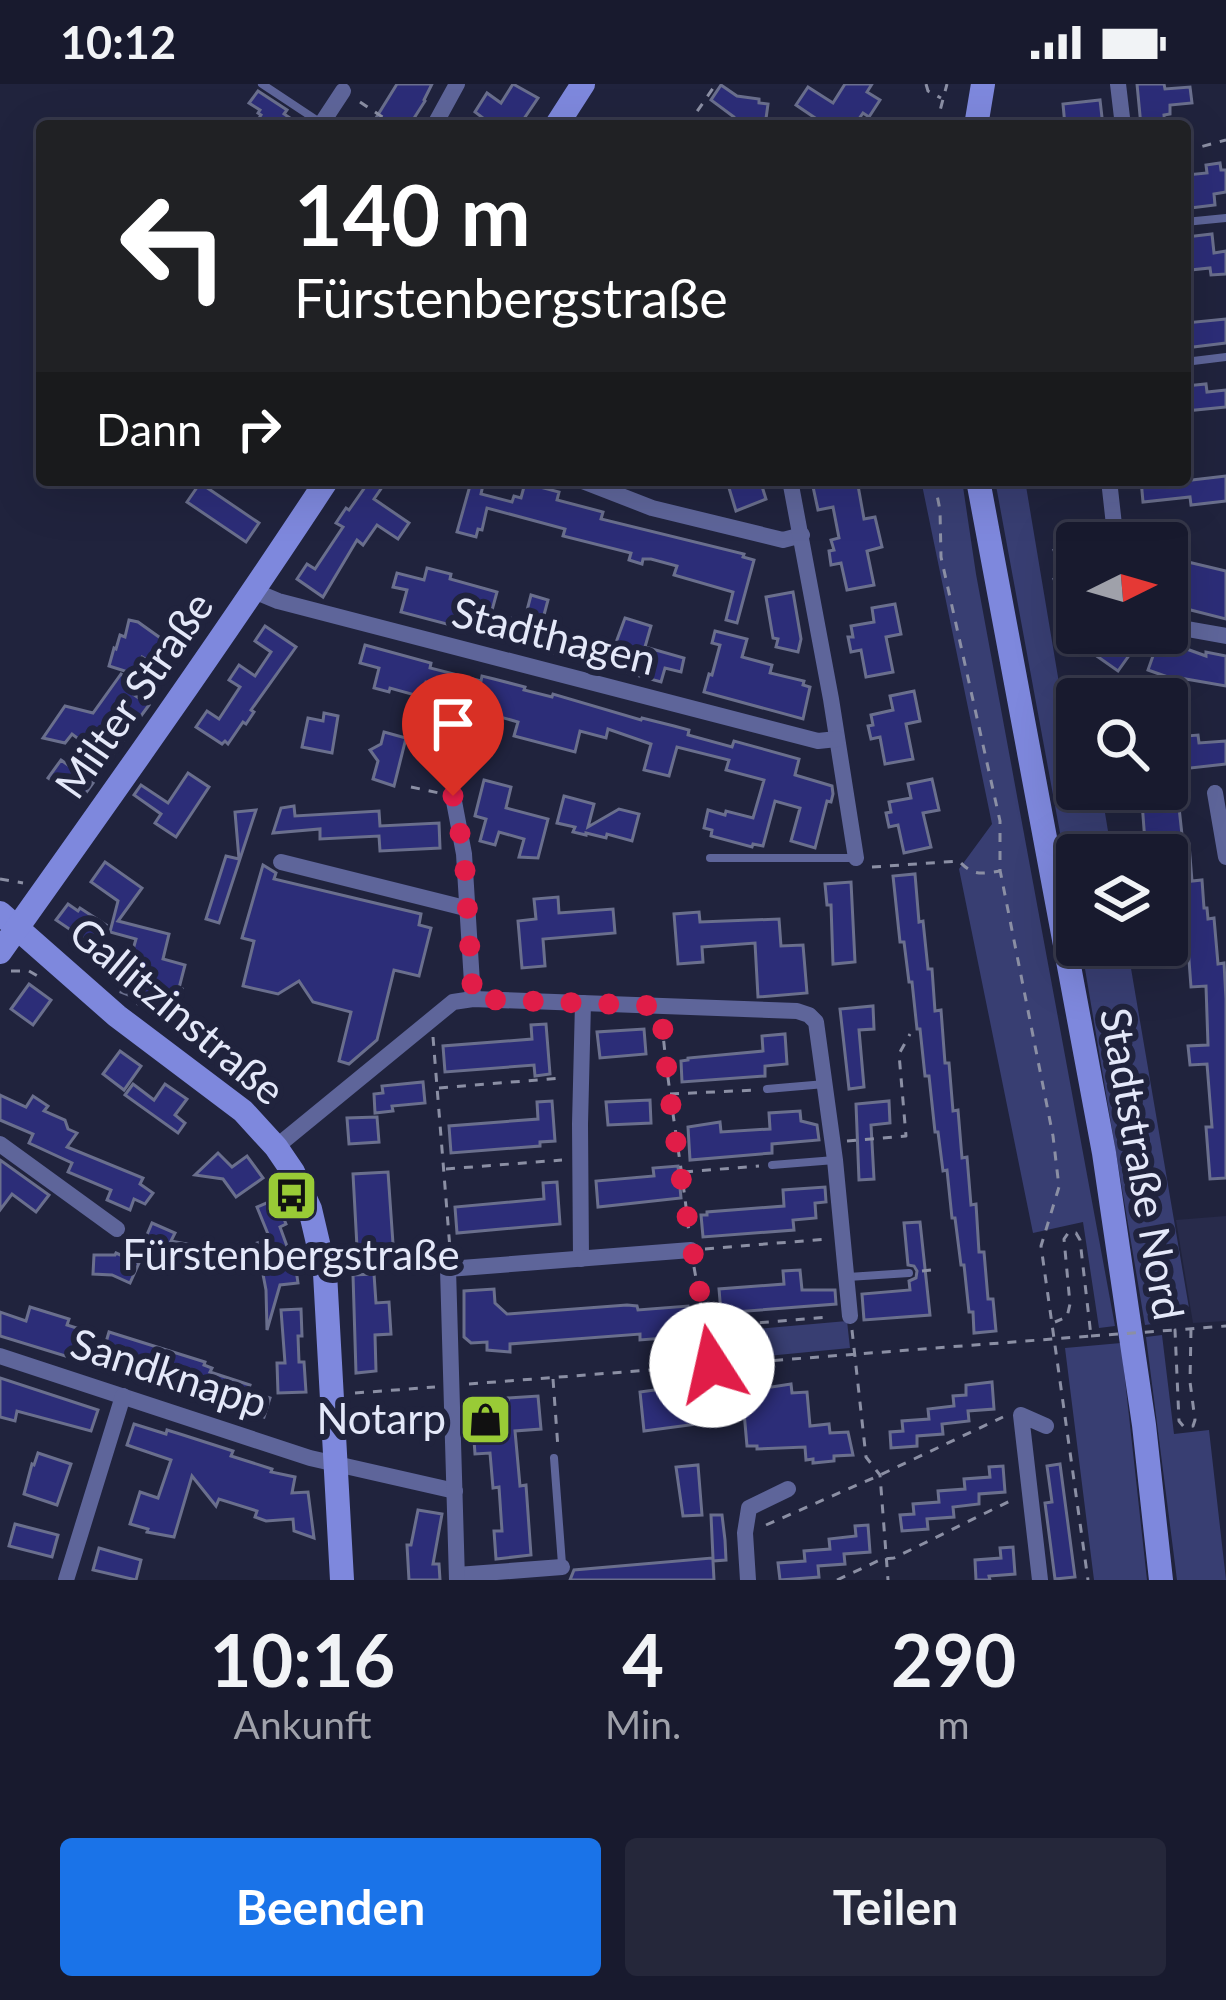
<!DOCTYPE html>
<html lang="de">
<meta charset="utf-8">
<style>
:root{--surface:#181a2e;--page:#25273a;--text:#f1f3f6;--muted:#9fa1aa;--line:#36384a;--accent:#1a73e8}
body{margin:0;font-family:Lato,sans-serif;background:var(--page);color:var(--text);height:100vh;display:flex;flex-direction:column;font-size:45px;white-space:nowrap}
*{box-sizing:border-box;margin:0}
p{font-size:39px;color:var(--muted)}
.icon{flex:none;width:66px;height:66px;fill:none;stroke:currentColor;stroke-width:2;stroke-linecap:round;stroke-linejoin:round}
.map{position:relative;height:1496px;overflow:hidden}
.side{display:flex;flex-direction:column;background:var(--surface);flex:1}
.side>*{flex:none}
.hud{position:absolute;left:36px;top:36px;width:1155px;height:366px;border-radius:12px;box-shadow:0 12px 48px #0002,0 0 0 3px var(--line);background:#202124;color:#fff;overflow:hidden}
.needle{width:78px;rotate:85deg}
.fabs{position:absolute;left:1056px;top:438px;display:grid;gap:24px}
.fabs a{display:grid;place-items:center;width:132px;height:132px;border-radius:12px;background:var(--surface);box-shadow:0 12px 48px #0002,0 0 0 3px var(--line);font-size:60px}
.pin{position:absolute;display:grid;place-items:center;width:102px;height:102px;color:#fff;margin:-123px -51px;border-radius:50% 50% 50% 0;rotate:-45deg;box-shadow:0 0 12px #0007}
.pin .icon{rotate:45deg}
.me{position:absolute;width:132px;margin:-66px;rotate:350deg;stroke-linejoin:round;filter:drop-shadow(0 0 9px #0008)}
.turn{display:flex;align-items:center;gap:42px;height:252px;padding:0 60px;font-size:54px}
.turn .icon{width:156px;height:156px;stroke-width:2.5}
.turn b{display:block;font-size:84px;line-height:102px}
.then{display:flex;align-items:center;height:114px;padding:0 60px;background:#0003;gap:24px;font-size:45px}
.eta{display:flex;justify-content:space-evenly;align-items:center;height:204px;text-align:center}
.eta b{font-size:72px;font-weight:700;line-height:84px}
.action{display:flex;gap:24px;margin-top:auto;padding:24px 60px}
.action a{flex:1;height:138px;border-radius:12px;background:var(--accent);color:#fff;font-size:48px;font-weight:700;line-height:138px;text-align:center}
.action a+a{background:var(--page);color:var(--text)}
.status{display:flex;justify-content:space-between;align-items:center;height:84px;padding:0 60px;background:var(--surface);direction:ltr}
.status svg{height:33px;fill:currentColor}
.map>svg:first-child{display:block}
</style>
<div class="status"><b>10:12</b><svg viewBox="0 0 49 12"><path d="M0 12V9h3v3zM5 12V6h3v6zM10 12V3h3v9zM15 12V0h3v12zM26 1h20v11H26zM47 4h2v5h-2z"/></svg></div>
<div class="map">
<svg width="1226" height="1496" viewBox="0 0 1226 1496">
<rect width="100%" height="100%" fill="#20233d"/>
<path fill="#282b4b" d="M1226 1132V1237L1193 1239 1176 1136Z"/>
<g fill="#383e72">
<path d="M921 396H962L976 490 1115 1242 1099 1244 1083 1138 1033 1149 959 785 992 740Z"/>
<path d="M995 396H1025L1060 605 1085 610 1086 615H1077V705H1101L1112 771H1077V841Z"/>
<path d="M1081 861H1127L1189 1224 1166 1227 1167 1238 1145 1241Z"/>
<path d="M847 1237 850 1264 714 1277 710 1249Z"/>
<path d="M1162 1251 1174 1350 1209 1346 1226 1496H1177L1146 1253Z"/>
<path d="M1121 1259 1147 1496H1094L1065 1264Z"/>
</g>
<g fill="#2c2d78" stroke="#6a6f8d" stroke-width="3">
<path d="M397 0H432L424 16 425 17 409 42H371Z"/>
<path d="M513 0 538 14 519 42H477L483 34 475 28 487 9 501 19Z"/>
<path d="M845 0H872L867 8 880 16 869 33 863 29 854 42H827L796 21 808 3 833 19Z"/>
<path d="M1137 0H1164L1165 5 1190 3 1192 19 1170 21V30L1164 31 1165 42H1141Z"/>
<path d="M721 1 737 12 759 15V19L768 20 765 42 734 36V33L711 16Z"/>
<path d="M258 7 287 26 284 30 302 42H254L261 31 258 29 260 26 249 19Z"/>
<path d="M1100 16 1103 42H1065L1063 20Z"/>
<path d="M1220 79 1221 86H1226V108L1214 110 1215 121 1190 124 1186 91 1207 89 1206 81Z"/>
<path d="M1212 150 1214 169 1226 167V190L1211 191 1210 184 1190 186 1186 153Z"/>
<path d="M1226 235V259L1185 264V239Z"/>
<path d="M1206 300 1207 308 1226 306V323L1185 327V302Z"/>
<path d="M1226 392V417L1191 421 1190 413 1143 418 1141 396H1166V399Z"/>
<path d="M370 396H387L374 415 409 439 398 455 377 441 363 461 357 456 323 513 297 495 307 480 315 485 343 443 336 439 346 424 349 426Z"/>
<path d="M744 396H760L766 415 736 427 729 404 745 399Z"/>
<path d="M822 396H857L864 435 875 433 882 463 867 467 874 501 847 506 841 479 831 481 829 467 834 466 831 456 839 454 833 423 818 426 812 398Z"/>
<path d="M471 398 483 401 481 410 512 418 514 412 521 414 525 399 559 408 557 416 603 428 601 435 744 470 743 473 754 476 737 539 726 536 733 508 674 491 677 482 651 475H643L642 480 629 476 631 469 563 452 565 445 487 424 482 446 478 445 476 453 457 448Z"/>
<path d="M200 399 259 439 246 458 187 418Z"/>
<path d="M1077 457V524H1076L1070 508 1060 511 1054 495 1063 491 1054 466Z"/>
<path d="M1167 473 1226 487V535L1179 523 1172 519 1175 506 1167 518Z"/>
<path d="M427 484 451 490 450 495 497 508 491 530 463 522 458 543 401 528 407 506 393 503 397 489 424 496Z"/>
<path d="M793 508 801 555 798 568 776 563 778 555 773 554 766 513Z"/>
<path d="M531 511 548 516 540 546 565 552 560 571 498 554 504 532 524 538Z"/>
<path d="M895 520 901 550 886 553 893 588 866 593 861 566 851 568 848 553H853L851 542 874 538 872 524Z"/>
<path d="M625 534 651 542 645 563 684 574 681 588 665 584 661 598 607 583Z"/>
<path d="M129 536 138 538 166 558 152 579 142 573 131 589 109 582 114 564 116 565 120 551 125 553Z"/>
<path d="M265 542 296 563 251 626 254 628 246 640 243 638 228 660 225 657 222 660 196 643 207 627 219 635 240 603 229 596 239 581 255 592 271 568 255 557Z"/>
<path d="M715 547 747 555 742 573 772 581 770 589 804 597 803 601 810 603 803 635 704 608 709 590 712 591 720 561 712 559Z"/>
<path d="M1113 549H1145L1118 587 1091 568 1088 561 1101 550 1111 552Z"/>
<path d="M1159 555 1206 572V568L1226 572V602L1180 594 1179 597 1148 586Z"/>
<path d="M365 561 431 579 430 584 481 597 482 592 494 595 525 603 524 606 552 613 553 610 641 636 642 634 674 642 689 646 688 651 732 663 734 657 799 675 795 691 832 702 833 710 831 718 827 717 815 764 791 757 800 724 775 717 763 762 753 760 752 763 711 752 712 746 704 744 708 726 725 731 726 727 753 734 764 696 726 686 729 676 677 663 669 692 644 686 651 660 608 645 606 654 580 647 575 668 514 652 518 638 479 627 482 613 426 598 422 613 390 604 389 608 374 604 379 584 360 579Z"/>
<path d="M121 590 135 600 130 608 149 621 108 677 72 650 65 659 43 654 65 622 93 629Z"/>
<path d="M914 607 920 637 906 640 913 675 885 680 880 653 871 655 868 642 873 641 871 631 893 626 890 612Z"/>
<path d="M324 629 338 632 332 669 302 663 308 634 323 637Z"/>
<path d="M384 648 406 654 394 702 373 695 378 677 370 666 381 660Z"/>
<path d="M1198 651 1199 659 1226 657V680L1181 685 1182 698 1167 699V678L1176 677 1174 653Z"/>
<path d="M61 676 93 699 80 717 48 694Z"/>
<path d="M188 689 209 703 176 753 155 739 161 730 134 711 141 701 168 719Z"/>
<path d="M932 695 939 726 923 729 931 763 904 769 898 741 889 743 886 729 891 728 889 718 911 714 908 700Z"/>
<path d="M484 696 511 703 506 724 548 735 538 774 519 773 524 755 499 748 495 761 480 757 486 735 475 732Z"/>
<path d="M1141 705H1177L1183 760H1189L1192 797 1202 796 1204 824H1207L1208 835 1214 834 1218 880 1224 879 1226 915V1094L1210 1095 1206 1043H1212L1207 980 1190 981 1188 962 1208 961 1206 902 1191 903 1188 863 1178 864 1176 826 1167 827V771H1146Z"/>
<path d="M564 712 594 720 588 743 619 725 639 730 632 757 607 750 606 754 586 749V751L573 748 575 743 557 739Z"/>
<path d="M294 722 295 732 379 727 380 742 439 739 440 764 380 767 379 752 320 755V745L273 749 281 724Z"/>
<path d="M256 726 219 839 206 835 226 772 239 775 235 728Z"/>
<path d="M105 778 142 804 118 837 169 850 163 875 185 881 179 904 182 905 171 929 138 920 139 915 121 908 136 855 110 848 118 817 91 798Z"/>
<path d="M263 781 276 789 274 795 421 830 419 841 431 844 419 892 394 886 377 956 349 980 339 977 351 928 313 918 299 897 278 910 243 902 254 857 242 854Z"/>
<path d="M915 790 919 838 923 837 928 885H932L935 927 941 926 945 979H949L953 1027 958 1026 962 1074 967 1073 971 1121 976 1120 979 1168H984L988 1215H993L996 1247 974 1249 973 1228H969L964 1181H961L955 1134H952L947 1086 943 1087 938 1048H935L929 992H925L920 945H917L912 898H909L904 858H900L893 792Z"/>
<path d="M851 798 855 878 833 880 831 821H827L825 800Z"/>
<path d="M558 813 559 829 613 825 615 849 543 855 545 882 522 884 518 837 536 835 534 815Z"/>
<path d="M68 820 78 827 80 824 106 841 95 856 92 855 90 858 87 857 56 836Z"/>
<path d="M699 828 700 838 779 835 781 862 803 861 807 909 758 913 755 859 702 863 703 878 678 880 674 830Z"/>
<path d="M29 900 51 916 33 941 11 925Z"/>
<path d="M873 922 874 945 859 946 864 1003 849 1005 840 925Z"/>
<path d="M546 940 550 990 535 992 534 981 445 988 443 962 532 955 531 941Z"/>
<path d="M644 945 646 970 600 974 597 948Z"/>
<path d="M785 950 787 980 765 982V992L682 998 681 977 688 976V974L763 967 762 952Z"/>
<path d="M120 967 141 982 124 1006 103 990Z"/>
<path d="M423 998 425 1019 392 1022 393 1027 375 1029 374 1010 383 1009 382 1002Z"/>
<path d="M133 1000 154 1016 165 1000 187 1015 175 1031 185 1039 178 1049 125 1011Z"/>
<path d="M0 1011 26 1023 33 1012 48 1022 44 1027 65 1036 68 1045 77 1049 67 1063 143 1094 140 1100 153 1109 145 1120 134 1115 130 1126 107 1116 111 1106 68 1088 72 1079 29 1059 33 1050 0 1036Z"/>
<path d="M650 1016 651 1039 608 1041 606 1018Z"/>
<path d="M552 1017 555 1057 540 1058V1062L451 1069 449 1042 538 1035 537 1018Z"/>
<path d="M889 1017 890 1039 871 1041 874 1095 859 1096 856 1020Z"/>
<path d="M800 1027 801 1037 817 1041 819 1056 772 1060V1069L690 1076 688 1043 720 1038 721 1048 770 1045 769 1029Z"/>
<path d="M377 1033 379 1058 349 1060 347 1034Z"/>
<path d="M218 1069 232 1083 247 1072 263 1094 236 1113 223 1095 195 1091Z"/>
<path d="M0 1076 49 1111 36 1128 12 1110 0 1126Z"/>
<path d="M678 1082 681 1114 598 1123 596 1097 654 1092 653 1084Z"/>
<path d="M388 1088 394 1174 374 1175 373 1162 357 1163 353 1090Z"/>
<path d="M557 1098 560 1140 457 1149 455 1123 544 1115 543 1099Z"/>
<path d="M825 1103 826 1118 815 1119 816 1134 793 1136 794 1146 703 1153 701 1131H707V1128L784 1122 783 1106Z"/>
<path d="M276 1115 286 1140 280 1143 291 1173 294 1172 298 1199 280 1201 267 1246 266 1206 257 1159 270 1155 257 1123Z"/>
<path d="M920 1138 930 1231 864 1236 862 1210 910 1206 909 1197 916 1194 917 1187 914 1182 908 1181 904 1139Z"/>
<path d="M152 1139 175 1149 171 1157 202 1163 199 1183 172 1178 173 1172 136 1156 137 1151 146 1153Z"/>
<path d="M116 1169 139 1179 130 1199 112 1191 93 1190 94 1171H115Z"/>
<path d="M800 1186 802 1206H835L836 1220 721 1229 719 1205 784 1200 783 1187Z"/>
<path d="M374 1190 376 1219 389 1218 391 1250 375 1251 376 1287 356 1289 353 1191Z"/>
<path d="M494 1205 495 1219 507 1230 627 1221 637 1222 638 1226 688 1222 690 1252 640 1256V1250L510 1260V1268L487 1266V1258L471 1259 464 1253V1207Z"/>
<path d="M30 1223 69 1235 67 1241 83 1246 80 1257 104 1265 109 1248 205 1278 204 1281 212 1284 210 1288 250 1301 248 1307 270 1314 264 1333 235 1323 233 1328 134 1293 0 1252V1228L26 1237Z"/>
<path d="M301 1225 302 1252H298L299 1278H304L306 1308 278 1309 277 1279H285L281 1226Z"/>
<path d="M0 1294 98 1326 91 1347 17 1327 15 1337 0 1333Z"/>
<path d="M992 1298 994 1325 968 1327 969 1337 942 1340 943 1350 917 1352V1362L891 1364 890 1348 903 1347 902 1337 929 1335 928 1325 954 1322 953 1312 966 1311V1301Z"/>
<path d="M791 1300 792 1309 807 1308 810 1342 829 1340 830 1349 848 1348 853 1371 834 1372V1377L813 1379V1375L806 1376 805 1363 757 1365V1362H747L744 1328 751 1327 750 1314 760 1313 759 1305Z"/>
<path d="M683 1302 685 1323 696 1322 697 1340 644 1347 640 1308Z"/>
<path d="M538 1312 541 1345 515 1347 520 1402 526 1401 531 1471 496 1475 494 1447H502L499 1403 493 1404 490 1369 475 1370 472 1328 509 1325 508 1314Z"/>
<path d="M134 1340 166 1350 167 1346 180 1350 233 1367 231 1372 272 1385 271 1388 295 1393 292 1409 308 1408 314 1454 294 1447 293 1435 266 1437 255 1433 257 1427 219 1415 216 1422 192 1392 174 1453 147 1448 148 1445 130 1440 140 1408 158 1414 171 1376 127 1361Z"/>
<path d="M38 1369 71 1380 57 1421 24 1410 32 1380 34 1381Z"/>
<path d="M1060 1380 1075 1493 1055 1495 1045 1419 1052 1418 1047 1382Z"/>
<path d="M698 1381 702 1431 683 1432 676 1383Z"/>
<path d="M1003 1382 1005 1408 979 1410V1420L953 1423 954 1433 927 1435 928 1445 902 1447 900 1431 914 1430 913 1420 939 1418 938 1407 965 1405 964 1395 990 1393 989 1383Z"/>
<path d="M418 1426 442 1430 433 1480H439L440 1496H409L407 1461H411Z"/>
<path d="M711 1431H722L725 1456 726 1476 713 1477 714 1496H570L574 1486 713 1474Z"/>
<path d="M15 1440 58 1451 52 1473 9 1462Z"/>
<path d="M868 1441 870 1468 844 1470 845 1480 818 1482 819 1493 780 1496 778 1479 805 1477 804 1467 830 1465 829 1455 856 1452 855 1442Z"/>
<path d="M1013 1463 1015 1490 989 1492 990 1496H976L975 1476 1001 1474 1000 1464Z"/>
<path d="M99 1464 141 1476 136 1496 93 1486Z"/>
</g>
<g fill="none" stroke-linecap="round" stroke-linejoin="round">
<g stroke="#8b8fa4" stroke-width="3" stroke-dasharray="9 9" stroke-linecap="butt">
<path d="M926 0 928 7 941 14"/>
<path d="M360 18 396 42"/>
<path d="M687 42 716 0"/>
<path d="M936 42 947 0"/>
<path d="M1185 67 1226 56"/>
<path d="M934 396 940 426 941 473 1000 737V786L1053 1052 1059 1103 1041 1162 1088 1496"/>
<path d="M411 703 439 709"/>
<path d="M872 783 959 777C973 792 981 790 1000 787"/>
<path d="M0 795 23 799"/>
<path d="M11 887H29L41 894"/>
<path d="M662 939C668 1010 682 1079 689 1150"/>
<path d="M433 953 450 1165"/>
<path d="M439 1004 561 994"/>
<path d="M670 1010 756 1006"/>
<path d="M847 1057 906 1052 899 970 910 950"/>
<path d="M446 1085 562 1076"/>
<path d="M684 1088 759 1082"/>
<path d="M705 1165 827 1155"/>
<path d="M694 1183 711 1280"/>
<path d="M922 1187 939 1185"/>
<path d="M706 1243 830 1233"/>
<path d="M1191 1245 1190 1298 1195 1336 1193 1342 1184 1343 1179 1337 1175 1246 1226 1242"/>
<path d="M852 1246 866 1373 880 1391 888 1496"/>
<path d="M553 1295 558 1364"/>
<path d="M469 1300 1091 1252 1080 1156 1076 1149 1069 1148 1064 1155 1070 1220 1067 1233 1055 1238"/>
<path d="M355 1309 435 1303"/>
<path d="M766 1441 880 1391 1003 1333"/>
<path d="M837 1496 882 1475 894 1474 1016 1414"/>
</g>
<g stroke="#5e659a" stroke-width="8">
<path d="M262 0 321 39"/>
<path d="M1185 138 1226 134"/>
<path d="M1185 278 1226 273"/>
<path d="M710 774H852"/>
<path d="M767 1005 825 1000"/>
<path d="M772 1081 835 1076"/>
<path d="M848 1193 909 1189"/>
<path d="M554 1374 562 1480"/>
</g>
<g stroke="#5e659a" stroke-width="16">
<path d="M1118 0 1123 42"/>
<path d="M320 42 343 7"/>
<path d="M434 42 457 0"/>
<path d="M580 396 652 424 783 456 802 451"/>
<path d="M790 396 831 615 856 774"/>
<path d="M1109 396 1116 459"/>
<path d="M254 507 278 517 818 657 837 655"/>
<path d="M1167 537 1176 543 1226 552"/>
<path d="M1215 709 1226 773"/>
<path d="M453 712 464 770 473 915"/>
<path d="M281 778 469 825"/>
<path d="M0 1060 117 1145"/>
<path d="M276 1063 453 918 473 915 797 927 809 931 816 938 835 1076 850 1232"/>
<path d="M581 1175 580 1040 583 919"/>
<path d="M0 1272 310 1374 455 1407"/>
<path d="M457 1491 562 1483"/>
<path d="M66 1496 123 1312"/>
<path d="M457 1496 448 1185 691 1166"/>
<path d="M748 1496 745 1449 749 1424 788 1405"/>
<path d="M1040 1496 1021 1331 1046 1342"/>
</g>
<g stroke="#7e88dd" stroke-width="24">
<path d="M556 42 583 0"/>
<path d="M976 42 983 0"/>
<path d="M978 396 1104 1069 1144 1341 1161 1496"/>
<path d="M0 829 117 932 243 1027 276 1063 293 1088 310 1125 325 1189 342 1496"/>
<path d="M0 868C111 712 222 556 327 396"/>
</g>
<path stroke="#8b8fa4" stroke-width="3" stroke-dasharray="9 9" stroke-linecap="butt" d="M1091 1252 1175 1246"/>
</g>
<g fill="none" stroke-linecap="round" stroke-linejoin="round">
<path stroke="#e11d48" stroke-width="21" stroke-dasharray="0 37.8" d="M453 712 464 770 473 915 661 922C670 1043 692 1162 712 1281"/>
</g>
<defs>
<symbol id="bus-square" viewBox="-11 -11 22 22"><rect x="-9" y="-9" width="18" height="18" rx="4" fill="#99cb36" stroke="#20233d"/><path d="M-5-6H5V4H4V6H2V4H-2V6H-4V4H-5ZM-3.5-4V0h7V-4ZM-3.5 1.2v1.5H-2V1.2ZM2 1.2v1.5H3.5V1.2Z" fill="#111"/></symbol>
<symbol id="shop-square" viewBox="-11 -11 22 22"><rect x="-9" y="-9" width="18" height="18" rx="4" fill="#99cb36" stroke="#20233d"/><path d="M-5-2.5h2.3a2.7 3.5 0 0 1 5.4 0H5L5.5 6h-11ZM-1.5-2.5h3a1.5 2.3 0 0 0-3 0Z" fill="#111"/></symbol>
</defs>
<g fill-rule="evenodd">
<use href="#bus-square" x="262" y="1082" width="59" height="59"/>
<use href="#shop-square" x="456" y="1306" width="59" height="59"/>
</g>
<g text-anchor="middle" stroke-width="12" stroke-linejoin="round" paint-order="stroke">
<g font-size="42" fill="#e4e8f9" stroke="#20233d">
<text transform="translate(554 552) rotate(14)" y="15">Stadthagen</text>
<text transform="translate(134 611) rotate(-55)" y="15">Milter Straße</text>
<text transform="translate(177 927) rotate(40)" y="15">Gallitzinstraße</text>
<text transform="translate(1142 1080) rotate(80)" y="15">Stadtstraße Nord</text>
<text transform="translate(169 1289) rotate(18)" y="15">Sandknapp</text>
</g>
<g font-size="42" fill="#e4e8f9" stroke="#20233d">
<text x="291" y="1186">Fürstenbergstraße</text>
<text x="446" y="1350" text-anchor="end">Notarp</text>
</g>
</g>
</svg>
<div class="fabs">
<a><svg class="needle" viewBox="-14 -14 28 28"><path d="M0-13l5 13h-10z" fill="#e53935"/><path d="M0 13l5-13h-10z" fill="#9fa1aa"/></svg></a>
<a><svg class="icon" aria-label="search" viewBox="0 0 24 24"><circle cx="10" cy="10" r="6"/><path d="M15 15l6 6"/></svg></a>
<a><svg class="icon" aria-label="layers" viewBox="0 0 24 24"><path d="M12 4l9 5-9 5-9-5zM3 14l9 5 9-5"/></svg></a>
</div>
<div class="pin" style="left:453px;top:712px;background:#d93025"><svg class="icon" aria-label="arrive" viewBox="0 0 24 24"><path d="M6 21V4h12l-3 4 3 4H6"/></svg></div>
<svg class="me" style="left:712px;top:1281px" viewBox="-20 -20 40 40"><circle r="19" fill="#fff"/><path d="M0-13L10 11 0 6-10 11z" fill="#e11d48"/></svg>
<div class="hud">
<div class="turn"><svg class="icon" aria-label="left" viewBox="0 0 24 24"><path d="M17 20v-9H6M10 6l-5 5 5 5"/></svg><div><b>140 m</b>Fürstenbergstraße</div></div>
<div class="then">Dann<svg class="icon" aria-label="right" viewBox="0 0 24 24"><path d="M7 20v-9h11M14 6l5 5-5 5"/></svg></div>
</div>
</div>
<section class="side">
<div class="eta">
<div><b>10:16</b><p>Ankunft</p></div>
<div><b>4</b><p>Min.</p></div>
<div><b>290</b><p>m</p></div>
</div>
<div class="action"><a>Beenden</a><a>Teilen</a></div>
</section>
